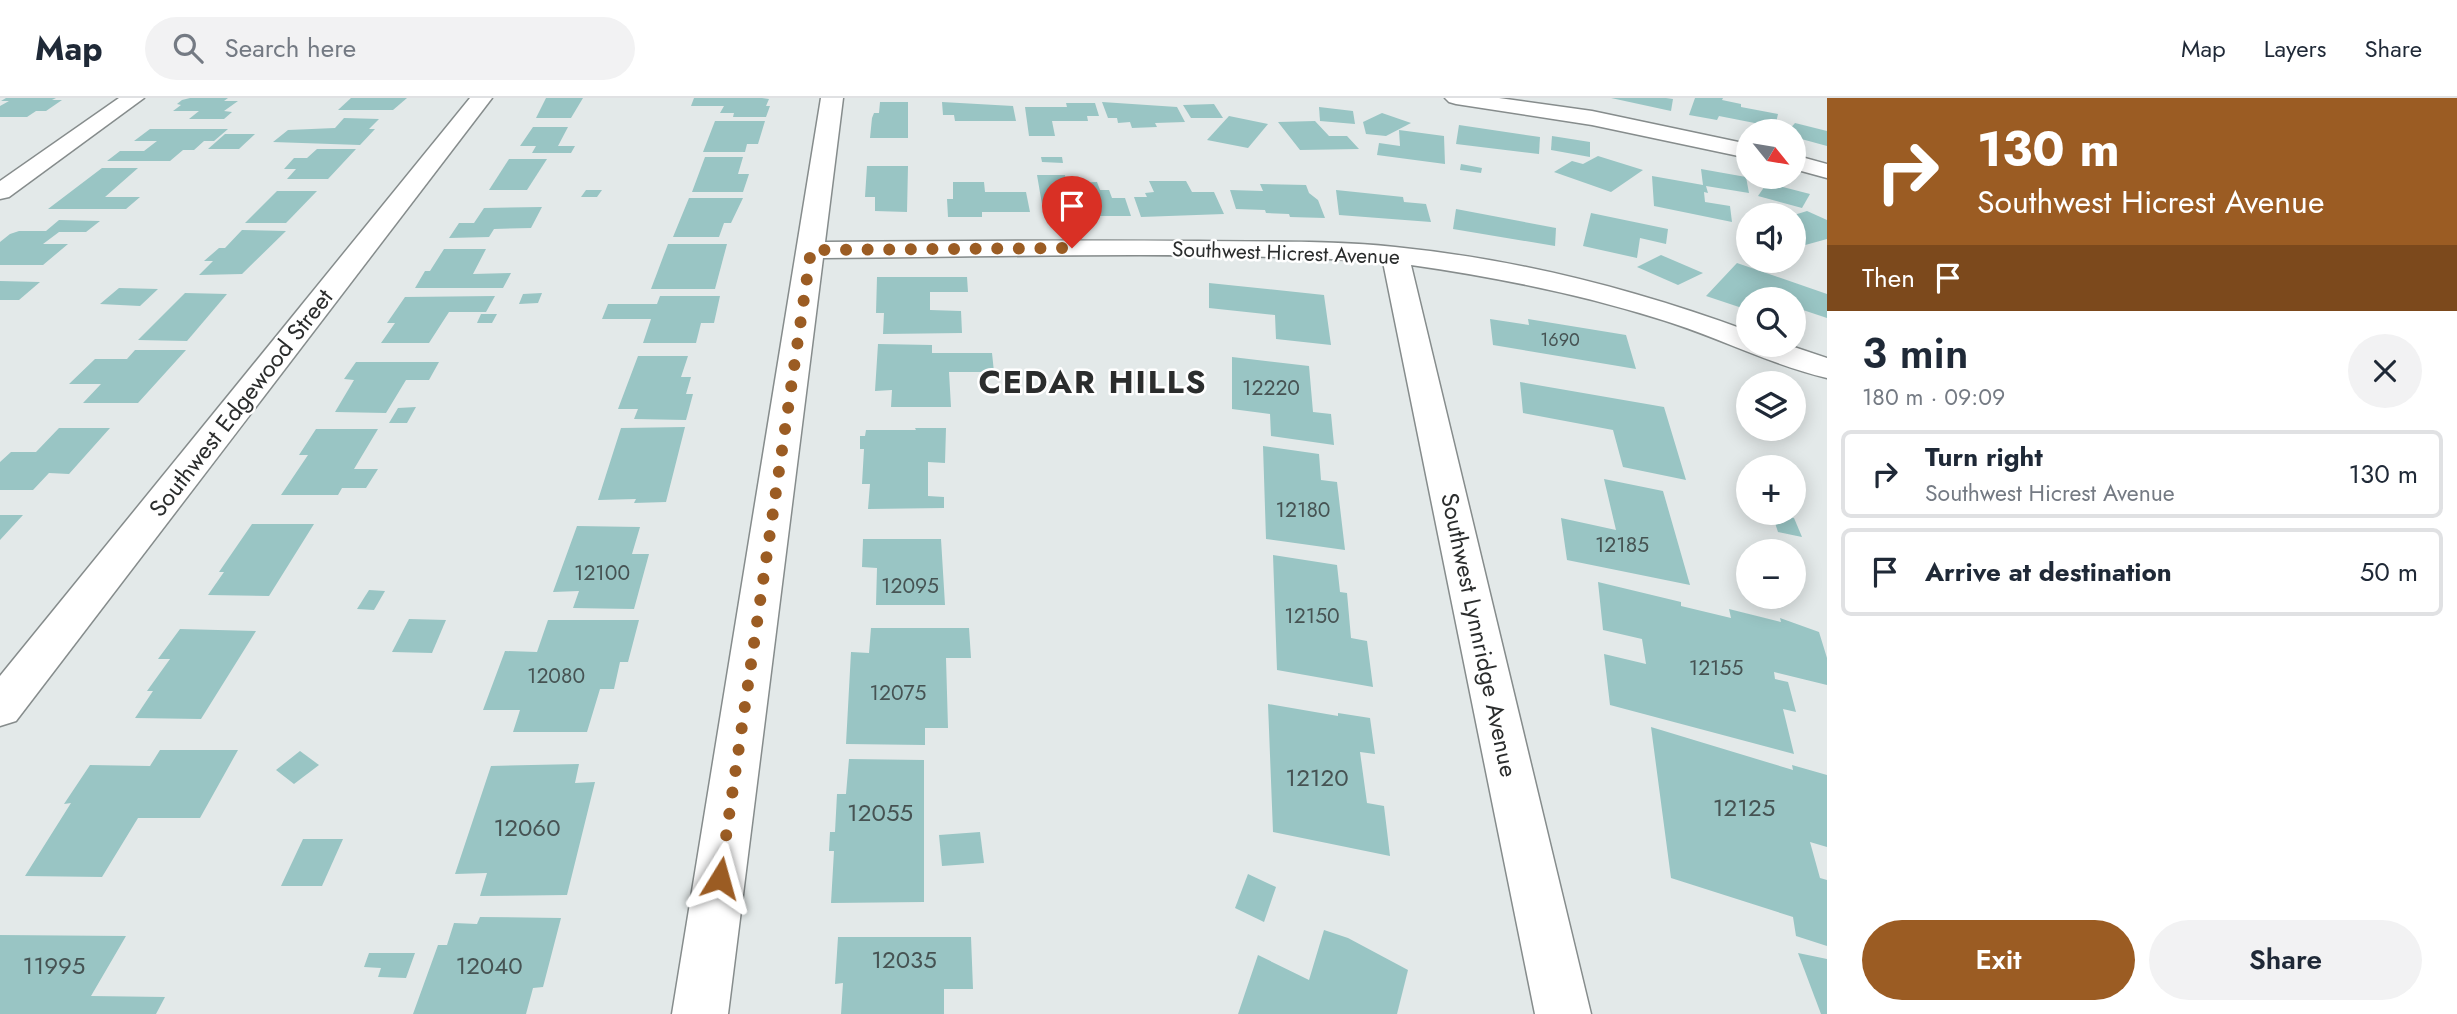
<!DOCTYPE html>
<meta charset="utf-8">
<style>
:root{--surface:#fff;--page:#f2f2f3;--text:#1f2937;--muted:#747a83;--line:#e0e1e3;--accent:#9b5c23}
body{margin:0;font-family:Jost,sans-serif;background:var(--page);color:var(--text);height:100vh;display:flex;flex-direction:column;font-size:26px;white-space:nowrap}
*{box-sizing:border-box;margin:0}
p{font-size:23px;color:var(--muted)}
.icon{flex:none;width:38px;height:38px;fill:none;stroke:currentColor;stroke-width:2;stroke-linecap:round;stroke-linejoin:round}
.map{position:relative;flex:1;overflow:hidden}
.panel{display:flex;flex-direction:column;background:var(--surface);width:630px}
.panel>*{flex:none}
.guide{background:#9b5c23;color:#fff;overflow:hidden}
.needle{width:46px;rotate:120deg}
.tools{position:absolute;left:1736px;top:21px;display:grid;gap:14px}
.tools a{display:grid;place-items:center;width:70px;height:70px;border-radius:50%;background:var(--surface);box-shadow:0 4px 18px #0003;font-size:35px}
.pin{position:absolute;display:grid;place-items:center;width:60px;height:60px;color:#fff;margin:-72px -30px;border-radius:50% 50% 50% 0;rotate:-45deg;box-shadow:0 0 7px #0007}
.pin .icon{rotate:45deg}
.me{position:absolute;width:77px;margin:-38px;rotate:8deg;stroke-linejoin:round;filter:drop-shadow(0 0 5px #0008)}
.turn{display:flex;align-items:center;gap:24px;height:147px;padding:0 35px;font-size:32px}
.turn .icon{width:91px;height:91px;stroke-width:2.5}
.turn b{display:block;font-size:49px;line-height:60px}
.then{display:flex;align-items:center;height:66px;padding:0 35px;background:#0003;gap:14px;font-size:26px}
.round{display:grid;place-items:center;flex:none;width:74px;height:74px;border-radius:37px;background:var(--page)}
.summary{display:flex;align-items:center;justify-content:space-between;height:119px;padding:0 35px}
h1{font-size:42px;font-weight:600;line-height:52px}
.button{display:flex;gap:14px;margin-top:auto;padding:14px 35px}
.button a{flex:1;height:80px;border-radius:42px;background:var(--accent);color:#fff;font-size:28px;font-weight:600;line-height:80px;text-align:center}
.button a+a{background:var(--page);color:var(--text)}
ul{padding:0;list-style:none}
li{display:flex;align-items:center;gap:21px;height:88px;margin:0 14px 10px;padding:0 21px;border:4px solid var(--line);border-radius:10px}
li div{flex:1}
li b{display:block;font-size:26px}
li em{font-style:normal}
header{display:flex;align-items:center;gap:42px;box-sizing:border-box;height:98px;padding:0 35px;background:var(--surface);border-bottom:2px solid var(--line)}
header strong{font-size:33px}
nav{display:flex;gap:38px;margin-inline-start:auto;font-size:24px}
.search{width:490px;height:63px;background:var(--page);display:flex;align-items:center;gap:18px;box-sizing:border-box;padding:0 24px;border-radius:38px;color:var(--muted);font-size:26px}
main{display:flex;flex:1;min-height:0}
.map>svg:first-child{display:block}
</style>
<header>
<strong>Map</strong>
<div class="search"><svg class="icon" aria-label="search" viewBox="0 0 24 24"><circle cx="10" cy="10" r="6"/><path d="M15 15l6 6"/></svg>Search here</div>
<nav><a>Map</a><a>Layers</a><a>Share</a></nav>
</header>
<main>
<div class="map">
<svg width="1827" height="916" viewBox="0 0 1827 916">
<rect width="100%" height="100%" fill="#e3e9e9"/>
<g fill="#99c5c4">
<path d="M6 0H56L52 2H62L46 13H36L27 19H0V8L9 3H1Z"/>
<path d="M190 0H228L224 3H238L224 13 232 14 224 21H189L199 13H173L181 7 177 6 182 2Z"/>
<path d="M351 0H407L393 12H338Z"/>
<path d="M546 0H583L571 20H536Z"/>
<path d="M694 0H762L769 1 766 8H770L766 19H733L734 15H720L724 8H691Z"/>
<path d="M1611 0H1666L1673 1 1671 13Z"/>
<path d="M1695 0H1723L1722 2 1741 6V9L1778 16 1775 29 1719 18 1717 22 1689 17Z"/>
<path d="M880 4H908V40H870L872 20 874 15H879Z"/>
<path d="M942 4 1013 8 1016 23H955L954 17H943Z"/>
<path d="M1102 4 1177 9 1185 24 1155 25 1157 29 1132 30 1130 24 1118 25 1117 20H1108Z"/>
<path d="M1066 5H1095L1099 18H1087L1088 23H1052L1055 38H1029L1025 9H1067Z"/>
<path d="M1214 6 1223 20H1191L1183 7Z"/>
<path d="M1319 9 1353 13 1355 26 1320 23Z"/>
<path d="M1382 15 1411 25 1386 38 1366 36 1363 24Z"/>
<path d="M1229 18 1268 26 1248 50 1207 42Z"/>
<path d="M344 20 379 21 369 31H375L360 47 273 44 288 32 335 30Z"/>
<path d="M715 23H765L758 46H747L745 54H703Z"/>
<path d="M1315 23 1329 38H1347L1359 51 1300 52 1278 24Z"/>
<path d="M1795 25 1827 33V48L1794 39V33H1788Z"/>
<path d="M1459 27 1540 39 1539 56 1456 46Z"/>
<path d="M533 29H568L558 48H575L571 55H532L536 48H520Z"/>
<path d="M150 31H228L214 43H204L194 52H183L170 63H107L120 53H144L157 43H134Z"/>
<path d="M1399 32 1444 38 1445 66 1377 57 1379 45 1400 48Z"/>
<path d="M225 36H255L239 51H208Z"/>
<path d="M1552 38 1590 44V59L1551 52Z"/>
<path d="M317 51H356L328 81H287L296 71H284L294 60H307Z"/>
<path d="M1598 58 1643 72 1611 94 1554 74 1572 63 1583 66Z"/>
<path d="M705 59H743L738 76H749L743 94H692Z"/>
<path d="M1041 59H1062L1063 65 1042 64Z"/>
<path d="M509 61H547L527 92H489Z"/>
<path d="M1461 66 1482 70 1481 75 1460 72Z"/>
<path d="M867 68H908L907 114 875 113V99H865Z"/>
<path d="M102 70H138L105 99H140L126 111H48Z"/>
<path d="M1701 71 1746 79 1749 95 1706 88 1708 95 1704 94 1705 104 1730 108 1732 124 1654 108 1652 78 1703 87Z"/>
<path d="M1037 77H1065L1068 92H1072L1070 85 1097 84 1100 92H1109L1112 100H1125L1131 118H1086L1085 112H1043Z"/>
<path d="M1149 83H1186L1192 94H1214L1224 116 1141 119 1134 99H1147L1145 95 1154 94Z"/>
<path d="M953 84H984L985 94H1026L1030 114H982V119H948L947 101H953Z"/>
<path d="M1767 85 1810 96 1802 110 1758 98Z"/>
<path d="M1260 86 1306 87 1309 95 1318 102 1325 120 1290 119 1289 116 1266 115 1265 112 1236 111 1230 92 1263 93Z"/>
<path d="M586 92H602L597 99H581Z"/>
<path d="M1336 92 1403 99 1404 104 1426 106 1431 124 1339 117Z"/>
<path d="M277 93H317L286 125H245Z"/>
<path d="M689 100H743L731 125H724L719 139H673Z"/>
<path d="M542 109 531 130 494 131 489 139 449 140 459 125H474L484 110Z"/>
<path d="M1456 111 1556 130 1555 148 1453 131Z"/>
<path d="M1807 113 1827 122V141L1798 149 1794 147V117Z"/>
<path d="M1591 115 1668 131 1666 146 1640 140 1637 160 1583 148Z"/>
<path d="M59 122 100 123 86 134H59L43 146H68L43 167H0V144L10 136 19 133H46Z"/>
<path d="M242 132 286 133 242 176 199 177 213 163H204L219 150H225Z"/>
<path d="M668 146H727L715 191H651Z"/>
<path d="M444 151H486L473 176 511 175 503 190H415L425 173H430Z"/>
<path d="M1661 157 1703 175 1678 187 1637 169Z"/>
<path d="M1737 165 1827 196V220L1794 209V201H1748V212L1706 198Z"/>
<path d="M877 179H967L968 194H930V212L961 213 962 235 883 236 884 215H876Z"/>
<path d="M0 183 40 184 19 202H0Z"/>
<path d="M1209 185 1324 197 1331 247 1276 241 1275 217 1209 210Z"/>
<path d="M119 190 158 191 140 208 100 206Z"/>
<path d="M185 195 227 196 187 243 138 242Z"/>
<path d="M542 195 538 205 519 206 523 196Z"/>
<path d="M495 198 486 214H449L429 245H381L395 225H387L405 199Z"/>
<path d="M660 198H720L714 225H701L696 245H643L651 221H602L608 206H657Z"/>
<path d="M481 216H497L492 225H477Z"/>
<path d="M1490 221 1529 227 1528 221 1626 237 1636 271 1493 247Z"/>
<path d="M878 246 932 247V255H992L994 274H949L951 309H891L892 292 875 293Z"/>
<path d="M135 252H186L138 305H83L101 286H69L95 261H127Z"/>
<path d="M638 258H688L681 279H691L686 296H693L686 322 634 321 638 311H618Z"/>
<path d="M1232 259 1309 268 1313 314 1331 316 1334 347 1271 338 1270 316 1232 311Z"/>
<path d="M356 264H439L429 282H406L386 315 335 314 354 282 344 281Z"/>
<path d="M1520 284 1664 309 1686 382 1623 369 1613 332 1523 315Z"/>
<path d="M416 309 407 325H389L398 310Z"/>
<path d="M685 329 666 404 634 405 636 401 598 402 621 330Z"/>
<path d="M59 330H110L69 376 49 375 33 392H0V364L11 354H36Z"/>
<path d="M915 330H946L945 365 928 364V398L944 399V410L868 411 870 386H862L864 351H860V338H865L866 332H916Z"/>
<path d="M316 331H378L354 371H378L366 390H342L338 397H281L308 357H299Z"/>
<path d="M1263 348 1319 356 1321 382 1337 384 1345 452 1266 441Z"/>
<path d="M1604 381 1663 393 1690 487 1567 462 1561 420 1616 432Z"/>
<path d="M1772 416 1794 420 1802 439 1778 434Z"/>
<path d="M0 417H23L0 442Z"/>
<path d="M252 426H314L269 498 208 497 224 474H219Z"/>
<path d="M577 428 640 429 632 456H649L634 511 573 510 579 493 553 494Z"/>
<path d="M863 441H941L945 507H876L877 470 862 469Z"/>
<path d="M1273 457 1337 467 1340 494 1347 495 1351 540 1367 543 1373 589 1277 572Z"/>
<path d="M1598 484 1681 504V508L1731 520 1729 511 1781 524 1780 520 1819 534 1827 560V587L1774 574 1775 581 1788 584 1796 614 1783 611 1794 656 1610 607 1604 556 1646 566 1642 541 1603 532Z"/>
<path d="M369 492 385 493 374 512 357 511Z"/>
<path d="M409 521 446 522 432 555 392 554Z"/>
<path d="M548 522H639L628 564H620L614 591H600L587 634H513L520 612H483L505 553 537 554Z"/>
<path d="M871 530H969L971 560H946L948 630H925V647L846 646 851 554 869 555Z"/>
<path d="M180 531 256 533 201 621 135 620 153 593H147L170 561H158Z"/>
<path d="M1268 606 1338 618V615L1370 620 1375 656 1360 654 1367 705 1384 708 1390 758 1273 734Z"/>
<path d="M1651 629 1793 672 1792 667 1827 677V749L1810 744 1820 780 1827 782V848L1796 838 1793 819 1671 780Z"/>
<path d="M160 652H238L200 720H138L102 779 25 778 71 705 64 706 90 667 150 668Z"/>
<path d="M300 653 319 667 294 686 276 672Z"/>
<path d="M849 661 924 662V804L831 805 834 753H829L830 734H835L837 696H846Z"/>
<path d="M579 666 575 685 595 684 567 797 480 798 487 775 455 776 491 668Z"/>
<path d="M980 734 984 765 942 768 939 737Z"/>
<path d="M303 741H343L322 788H281Z"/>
<path d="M1248 776 1276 789 1264 824 1235 810Z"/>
<path d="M480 819 561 820 543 889 533 890 526 916H413L438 847H447L454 825 477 826Z"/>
<path d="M1324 832 1348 840 1408 872 1397 916H1238L1258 857 1309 882Z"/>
<path d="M0 837 126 838 91 898 165 899 156 916H0Z"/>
<path d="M838 839H971L973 891H944V916H841L843 885 835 886Z"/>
<path d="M369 855H415L406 880 378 879 381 870 364 869Z"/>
<path d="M1798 855 1827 861V916H1821Z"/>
</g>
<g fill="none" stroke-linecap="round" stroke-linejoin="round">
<defs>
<g id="street">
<path d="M119 0H144L9 99 0 101V83Z"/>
<path d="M470 0H492L16 623 0 628V578Z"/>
<path d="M821 0H843L825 144C950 143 1074 142 1199 143 1264 144 1330 142 1395 149 1516 161 1634 191 1748 233V247H1788L1827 260V280C1768 266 1714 237 1656 220 1576 195 1494 179 1411 167L1591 916H1535L1383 164C1197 152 1009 159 823 160L728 916H672Z"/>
<path d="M1445 0H1499L1592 13 1748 46V60L1592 27 1456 6 1449 4Z"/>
<path d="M1794 57 1827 66V80L1794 71Z"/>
</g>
</defs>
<use href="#street" stroke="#868c8c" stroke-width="3"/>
<use href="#street" fill="#fff" fill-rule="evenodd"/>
</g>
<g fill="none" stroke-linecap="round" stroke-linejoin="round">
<path stroke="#9b5c23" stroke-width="12" stroke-dasharray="0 21.6" d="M720 780 811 152 1072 150"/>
</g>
<g text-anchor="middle" stroke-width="5" stroke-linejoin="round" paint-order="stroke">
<g font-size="18" fill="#465353">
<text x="1560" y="248">1690</text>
</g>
<g font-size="21" fill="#2b2d2d" stroke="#fff">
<text transform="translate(1286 155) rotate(2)" y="7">Southwest Hicrest Avenue</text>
</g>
<g font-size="21" fill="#465353">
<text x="1271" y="297">12220</text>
<text x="1303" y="419">12180</text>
<text x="1622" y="454">12185</text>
<text x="602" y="482">12100</text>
<text x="910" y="495">12095</text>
<text x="1312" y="525">12150</text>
<text x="1716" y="577">12155</text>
<text x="556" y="585">12080</text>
<text x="898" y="602">12075</text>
</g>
<g font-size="24" fill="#2b2d2d" stroke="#fff">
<text transform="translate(241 305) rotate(-52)" y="8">Southwest Edgewood Street</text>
<text transform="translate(1479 537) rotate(78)" y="8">Southwest Lynnridge Avenue</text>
</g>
<g font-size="24" fill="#465353">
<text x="1317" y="688">12120</text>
<text x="1744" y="718">12125</text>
<text x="880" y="723">12055</text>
<text x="527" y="738">12060</text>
<text x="904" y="870">12035</text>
<text x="54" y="876">11995</text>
<text x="489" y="876">12040</text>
</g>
<g font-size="32" font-weight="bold" letter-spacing="2" fill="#2b2d2d" stroke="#fff">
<text x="1093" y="295">CEDAR HILLS</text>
</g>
</g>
</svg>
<div class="tools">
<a><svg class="needle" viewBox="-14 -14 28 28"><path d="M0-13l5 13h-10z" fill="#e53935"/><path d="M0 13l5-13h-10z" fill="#747a83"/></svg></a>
<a><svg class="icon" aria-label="sound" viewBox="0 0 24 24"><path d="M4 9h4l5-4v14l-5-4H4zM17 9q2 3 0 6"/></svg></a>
<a><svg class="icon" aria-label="search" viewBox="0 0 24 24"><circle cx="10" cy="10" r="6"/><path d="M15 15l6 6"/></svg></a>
<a><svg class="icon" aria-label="layers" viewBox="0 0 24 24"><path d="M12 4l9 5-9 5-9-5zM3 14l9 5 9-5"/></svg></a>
<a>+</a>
<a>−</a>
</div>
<div class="pin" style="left:1072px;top:150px;background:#d93025"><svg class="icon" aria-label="arrive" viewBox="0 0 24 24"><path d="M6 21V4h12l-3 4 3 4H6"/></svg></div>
<svg class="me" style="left:720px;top:780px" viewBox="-20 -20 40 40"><path d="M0-17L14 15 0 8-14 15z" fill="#9b5c23" stroke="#fff" stroke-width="4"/></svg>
</div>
<section class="panel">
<div class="guide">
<div class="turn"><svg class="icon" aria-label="right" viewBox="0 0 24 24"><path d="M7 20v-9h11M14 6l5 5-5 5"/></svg><div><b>130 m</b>Southwest Hicrest Avenue</div></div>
<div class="then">Then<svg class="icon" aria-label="arrive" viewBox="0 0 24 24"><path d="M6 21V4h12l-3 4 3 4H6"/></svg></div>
</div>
<div class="summary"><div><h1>3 min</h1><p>180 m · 09:09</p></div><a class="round"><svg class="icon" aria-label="close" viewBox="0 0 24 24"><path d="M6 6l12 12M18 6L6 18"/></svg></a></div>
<ul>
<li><svg class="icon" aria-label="right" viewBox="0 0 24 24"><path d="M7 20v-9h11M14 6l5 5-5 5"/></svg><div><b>Turn right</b><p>Southwest Hicrest Avenue</p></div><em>130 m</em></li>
<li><svg class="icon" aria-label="arrive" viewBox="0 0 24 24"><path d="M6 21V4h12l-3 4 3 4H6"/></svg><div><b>Arrive at destination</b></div><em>50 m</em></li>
</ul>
<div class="button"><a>Exit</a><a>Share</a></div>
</section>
</main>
